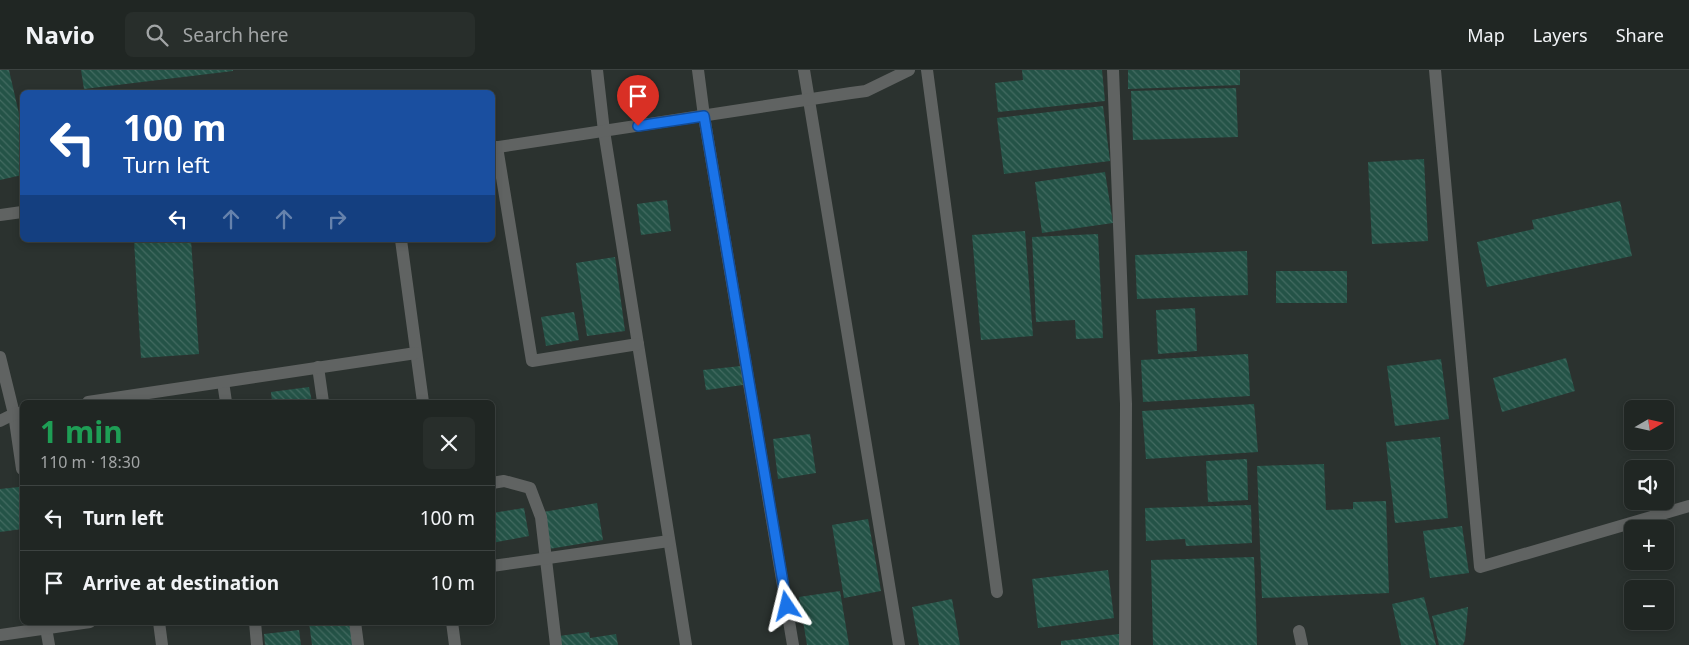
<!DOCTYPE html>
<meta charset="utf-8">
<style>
:root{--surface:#202623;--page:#282e2b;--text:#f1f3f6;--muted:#a2a5a6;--line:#3d4341}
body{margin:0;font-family:"Noto Sans",sans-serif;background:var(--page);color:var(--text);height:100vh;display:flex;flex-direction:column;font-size:19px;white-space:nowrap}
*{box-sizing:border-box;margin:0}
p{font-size:16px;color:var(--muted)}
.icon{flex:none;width:28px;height:28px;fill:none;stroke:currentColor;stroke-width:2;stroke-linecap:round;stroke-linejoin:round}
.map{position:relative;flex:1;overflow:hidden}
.sheet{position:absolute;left:20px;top:330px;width:475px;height:225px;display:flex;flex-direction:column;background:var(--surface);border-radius:8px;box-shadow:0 2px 8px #0003,0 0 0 1px var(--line)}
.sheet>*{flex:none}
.banner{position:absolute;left:20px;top:20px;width:475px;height:152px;border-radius:8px;box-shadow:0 2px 8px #0003,0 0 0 1px var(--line);background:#1a4fa0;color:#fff;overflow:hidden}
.needle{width:32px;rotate:81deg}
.fabs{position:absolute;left:1624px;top:330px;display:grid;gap:10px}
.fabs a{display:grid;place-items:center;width:50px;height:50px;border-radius:8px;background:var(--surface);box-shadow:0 2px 8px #0003,0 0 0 1px var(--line);font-size:25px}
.pin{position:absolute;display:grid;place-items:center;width:42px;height:42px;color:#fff;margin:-51px -21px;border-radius:50% 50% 50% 0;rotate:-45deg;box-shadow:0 0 5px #0007}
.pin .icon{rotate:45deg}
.me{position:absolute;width:55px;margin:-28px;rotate:350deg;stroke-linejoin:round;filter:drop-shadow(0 0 4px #0008)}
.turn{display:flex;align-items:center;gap:18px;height:105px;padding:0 20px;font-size:22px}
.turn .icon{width:65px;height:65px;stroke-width:2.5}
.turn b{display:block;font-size:35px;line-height:42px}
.lanes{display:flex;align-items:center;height:48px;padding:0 20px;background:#0003;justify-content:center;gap:25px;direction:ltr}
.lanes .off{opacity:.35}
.round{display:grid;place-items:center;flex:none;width:52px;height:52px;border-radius:8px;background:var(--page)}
.overview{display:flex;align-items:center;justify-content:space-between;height:85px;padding:0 20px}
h1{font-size:30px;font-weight:700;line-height:38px;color:#1e9e55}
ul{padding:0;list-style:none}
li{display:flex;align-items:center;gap:15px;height:65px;padding:0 20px;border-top:1px solid var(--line)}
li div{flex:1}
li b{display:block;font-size:19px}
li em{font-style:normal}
header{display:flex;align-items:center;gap:30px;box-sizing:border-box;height:70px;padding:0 25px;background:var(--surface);border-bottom:1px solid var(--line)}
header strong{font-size:24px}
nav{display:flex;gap:28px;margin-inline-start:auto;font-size:18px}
.search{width:350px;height:45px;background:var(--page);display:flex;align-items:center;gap:12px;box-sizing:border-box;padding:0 18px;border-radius:8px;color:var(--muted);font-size:19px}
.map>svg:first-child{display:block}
</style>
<header>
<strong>Navio</strong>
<div class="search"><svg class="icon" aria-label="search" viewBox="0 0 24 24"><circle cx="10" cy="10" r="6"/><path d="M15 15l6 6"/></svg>Search here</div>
<nav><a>Map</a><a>Layers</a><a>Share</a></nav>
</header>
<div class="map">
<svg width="1689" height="575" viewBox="0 0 1689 575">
<defs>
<pattern id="building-back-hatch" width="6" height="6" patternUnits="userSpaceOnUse" patternTransform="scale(1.25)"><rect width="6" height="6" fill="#245347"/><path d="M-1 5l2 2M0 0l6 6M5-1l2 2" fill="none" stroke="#436b61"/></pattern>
</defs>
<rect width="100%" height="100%" fill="#2b322f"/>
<g fill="url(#building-back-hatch)">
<path d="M0 0H9L22 57V105L0 110Z"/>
<path d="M81 0H233V1L84 19Z"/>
<path d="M1022 0H1102L1105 31 998 42 995 13 1023 10Z"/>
<path d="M1128 0H1240V15L1128 19Z"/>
<path d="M1236 18 1238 67 1133 70 1131 21Z"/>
<path d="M1103 36 1110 91 1004 104 997 48Z"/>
<path d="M1424 89 1428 171 1372 174 1368 92Z"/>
<path d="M1105 102 1113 153 1042 163 1035 112Z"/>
<path d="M667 130 671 161 641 165 637 134Z"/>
<path d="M1620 131 1632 186 1487 217 1477 172 1534 159 1532 150Z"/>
<path d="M1025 161 1033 266 981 270 972 165Z"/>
<path d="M1098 164 1103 268 1076 269 1075 250 1036 252 1032 167Z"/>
<path d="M134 170H191L199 284 141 288Z"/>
<path d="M1247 181 1248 225 1137 229 1135 185Z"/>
<path d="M615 187 625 261 587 266 576 193Z"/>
<rect x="1276" y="201" width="71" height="32"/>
<path d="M1195 238 1197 281 1158 284 1156 240Z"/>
<path d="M574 242 579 270 546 276 541 247Z"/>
<path d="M1248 284 1250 326 1143 332 1141 290Z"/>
<path d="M1566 288 1575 321 1502 342 1493 308Z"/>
<path d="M1441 289 1449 349 1395 356 1387 296Z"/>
<path d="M741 296 743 315 706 320 703 300Z"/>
<path d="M309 317 312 332H272L271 322Z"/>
<path d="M1254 334 1258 382 1146 389 1142 341Z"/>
<path d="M810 364 816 403 778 409 773 369Z"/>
<path d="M1440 367 1448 448 1395 453 1386 372Z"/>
<path d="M1247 389 1248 430 1208 432 1206 391Z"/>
<path d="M1324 394 1326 440 1353 439V432L1386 431 1389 523 1262 528 1257 396Z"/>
<path d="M19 417 22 459 0 462V419Z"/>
<path d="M597 433 603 470 549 479 543 442Z"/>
<path d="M1251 435 1252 473 1186 476 1185 469 1146 471 1145 438Z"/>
<path d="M524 438 529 466 492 473V443Z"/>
<path d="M868 449 881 521 844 528 832 455Z"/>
<path d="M1462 456 1469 503 1430 508 1423 461Z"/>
<path d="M1254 487 1257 575H1153L1151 490Z"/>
<path d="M1108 500 1114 548 1038 558 1032 509Z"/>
<path d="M840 521 849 575H807L799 527Z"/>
<path d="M1424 527 1436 575H1401L1392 534Z"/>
<path d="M952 529 960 575H919L912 537Z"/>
<path d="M1468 537 1465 570 1463 575H1439L1432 546Z"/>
<path d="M309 552H351L354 575H312Z"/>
<path d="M299 560 301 575H265L264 564Z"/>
<path d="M589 562 590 568 616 564 618 575H560L559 566Z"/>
<path d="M1119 564 1120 575H1061V571Z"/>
</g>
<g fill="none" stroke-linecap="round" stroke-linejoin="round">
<g stroke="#606362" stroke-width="12">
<path d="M597 0 604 61 686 575"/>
<path d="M698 0 704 46 793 575"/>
<path d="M804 0 899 575"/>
<path d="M927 0 997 522"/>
<path d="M1113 0 1126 334 1125 575"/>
<path d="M1435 0 1480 497 1689 436"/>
<path d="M497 77 532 291 638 274"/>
<path d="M492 78 851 23 866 21 909 0"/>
<path d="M0 145 22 142"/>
<path d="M401 170 423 332"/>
<path d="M0 287 14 344 22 399"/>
<path d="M318 297 323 332"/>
<path d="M223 312 226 332"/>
<path d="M88 332 416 283"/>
<path d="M0 351 14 344 20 343"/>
<path d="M492 413 504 411 530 418 541 447 556 575"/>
<path d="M492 496 669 471"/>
<path d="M45 552 49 575"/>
<path d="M159 552 162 575"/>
<path d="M255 552 257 575"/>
<path d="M355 552 358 575"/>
<path d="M452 552 455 575"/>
<path d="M1299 561 1302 575"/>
<path d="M0 565 90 552"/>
</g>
</g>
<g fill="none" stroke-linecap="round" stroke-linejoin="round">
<defs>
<path id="route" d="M638 56 704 46 787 536"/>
</defs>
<use href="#route" stroke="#114b97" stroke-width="12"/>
<use href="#route" stroke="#1a73e8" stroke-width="9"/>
</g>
</svg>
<div class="fabs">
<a><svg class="needle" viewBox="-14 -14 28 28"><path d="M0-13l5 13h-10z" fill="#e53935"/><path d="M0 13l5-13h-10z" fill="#a2a5a6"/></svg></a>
<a><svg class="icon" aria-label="sound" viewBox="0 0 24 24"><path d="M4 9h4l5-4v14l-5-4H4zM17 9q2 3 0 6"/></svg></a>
<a>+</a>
<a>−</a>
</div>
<div class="pin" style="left:638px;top:56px;background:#d93025"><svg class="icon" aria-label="arrive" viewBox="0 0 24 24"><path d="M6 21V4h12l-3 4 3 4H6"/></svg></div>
<svg class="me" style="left:787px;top:536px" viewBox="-20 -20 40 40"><path d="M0-17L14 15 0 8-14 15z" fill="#1a73e8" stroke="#fff" stroke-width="4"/></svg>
<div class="banner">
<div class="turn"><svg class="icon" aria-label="left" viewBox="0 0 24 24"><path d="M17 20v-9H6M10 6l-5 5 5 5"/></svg><div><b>100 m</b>Turn left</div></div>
<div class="lanes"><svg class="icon" aria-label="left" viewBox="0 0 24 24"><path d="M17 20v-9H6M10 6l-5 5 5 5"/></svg><svg class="icon off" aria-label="ahead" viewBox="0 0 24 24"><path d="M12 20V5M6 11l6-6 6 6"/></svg><svg class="icon off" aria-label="ahead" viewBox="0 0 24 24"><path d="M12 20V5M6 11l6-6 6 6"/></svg><svg class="icon off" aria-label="right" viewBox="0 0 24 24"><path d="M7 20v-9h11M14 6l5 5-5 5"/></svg></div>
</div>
<section class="sheet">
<div class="overview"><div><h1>1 min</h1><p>110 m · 18:30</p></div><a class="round"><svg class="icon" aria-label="close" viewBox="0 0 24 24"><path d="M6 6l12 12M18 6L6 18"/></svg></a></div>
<ul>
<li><svg class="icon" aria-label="left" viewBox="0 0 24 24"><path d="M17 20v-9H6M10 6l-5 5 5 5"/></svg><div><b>Turn left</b></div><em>100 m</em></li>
<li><svg class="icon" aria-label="arrive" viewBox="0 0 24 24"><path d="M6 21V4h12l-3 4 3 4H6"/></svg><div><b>Arrive at destination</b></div><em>10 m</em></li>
</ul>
</section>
</div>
